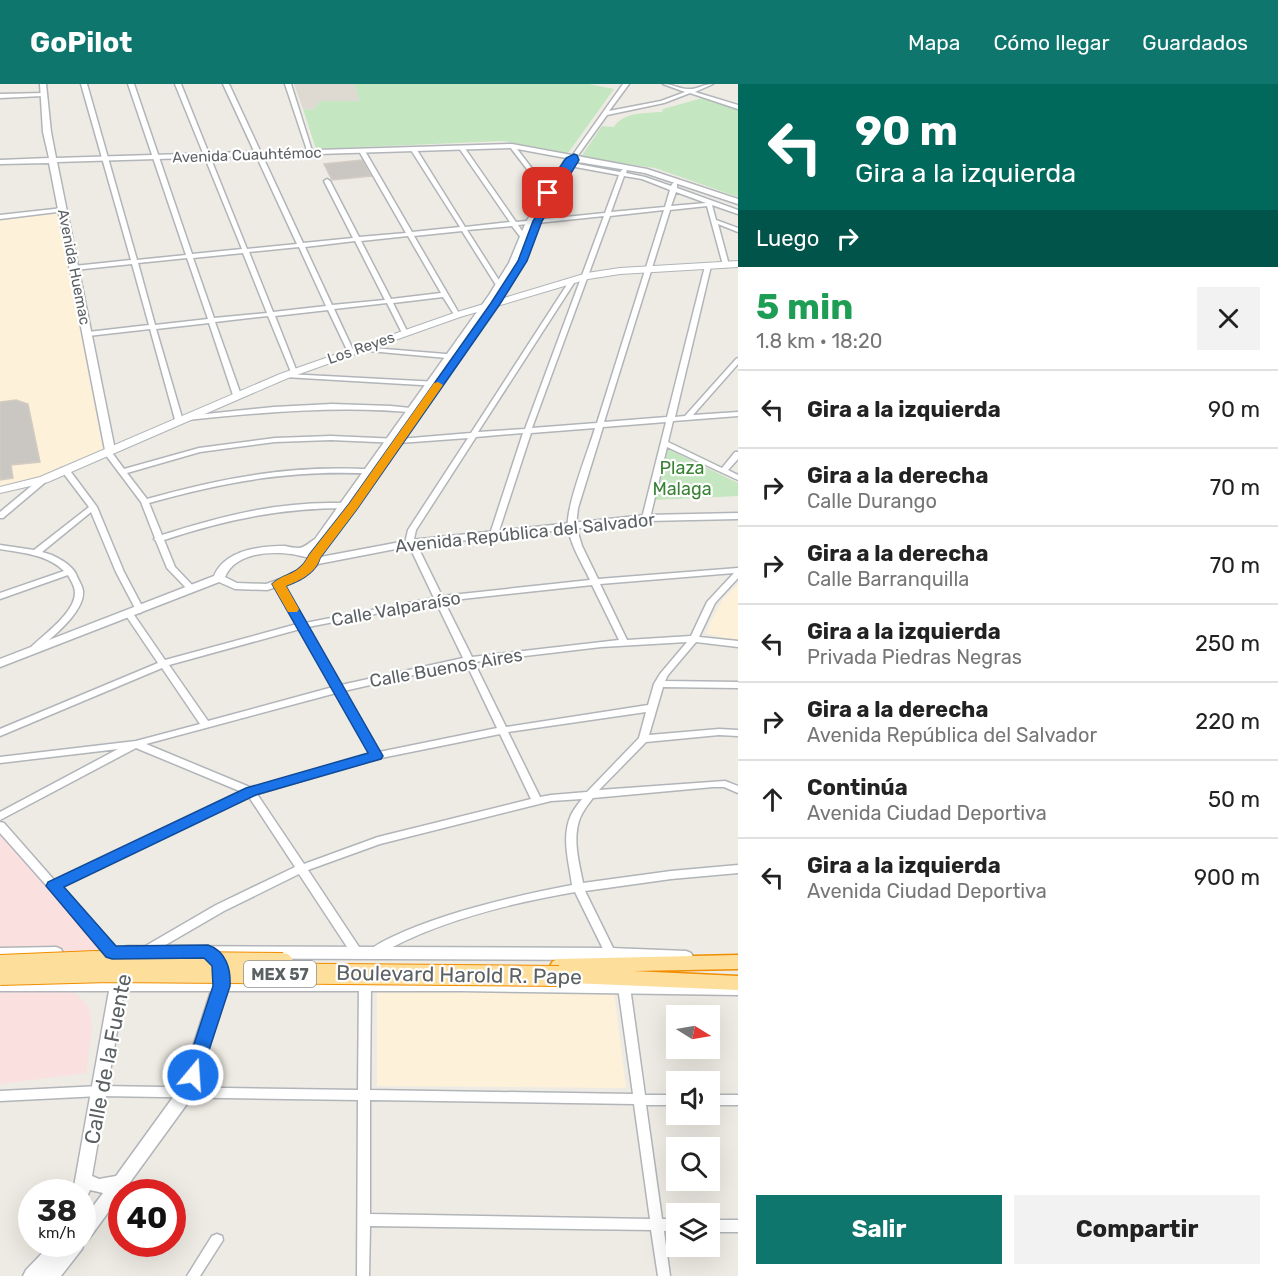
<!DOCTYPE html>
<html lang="es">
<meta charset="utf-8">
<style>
:root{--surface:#fff;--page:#f2f2f2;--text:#222;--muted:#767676;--line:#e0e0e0;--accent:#0f766e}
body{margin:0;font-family:Rubik,sans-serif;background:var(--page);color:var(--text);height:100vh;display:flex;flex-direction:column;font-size:22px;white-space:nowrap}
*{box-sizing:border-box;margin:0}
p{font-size:20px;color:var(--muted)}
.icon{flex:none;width:33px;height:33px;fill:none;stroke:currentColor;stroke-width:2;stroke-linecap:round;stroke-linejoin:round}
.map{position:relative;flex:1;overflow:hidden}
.sheet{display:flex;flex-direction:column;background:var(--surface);width:540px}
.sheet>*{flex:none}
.top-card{background:#00695c;color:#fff;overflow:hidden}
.needle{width:39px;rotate:101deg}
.controls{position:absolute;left:666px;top:921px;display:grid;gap:12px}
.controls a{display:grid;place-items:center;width:54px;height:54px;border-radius:0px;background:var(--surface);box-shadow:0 6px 24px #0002;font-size:30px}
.speed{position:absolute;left:18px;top:1095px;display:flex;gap:12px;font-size:30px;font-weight:700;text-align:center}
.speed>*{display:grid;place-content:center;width:78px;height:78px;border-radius:50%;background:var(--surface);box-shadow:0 6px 24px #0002;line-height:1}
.speed small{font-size:15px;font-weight:400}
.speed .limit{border:9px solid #d22;background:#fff;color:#111}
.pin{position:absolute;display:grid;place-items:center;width:51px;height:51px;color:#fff;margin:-26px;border-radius:12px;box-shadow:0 3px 9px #0006}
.me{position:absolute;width:66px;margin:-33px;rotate:18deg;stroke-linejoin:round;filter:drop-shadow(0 0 4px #0008)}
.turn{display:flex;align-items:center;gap:21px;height:126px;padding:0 18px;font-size:27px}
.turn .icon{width:78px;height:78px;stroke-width:2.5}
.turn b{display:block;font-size:42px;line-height:51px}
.then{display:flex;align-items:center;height:57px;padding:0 18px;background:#0003;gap:12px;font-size:22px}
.round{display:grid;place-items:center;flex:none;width:63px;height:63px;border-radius:0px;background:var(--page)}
.headline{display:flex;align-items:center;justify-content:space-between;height:102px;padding:0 18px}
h1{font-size:36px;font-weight:700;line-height:45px;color:#1e9e55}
.button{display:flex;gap:12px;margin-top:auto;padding:12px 18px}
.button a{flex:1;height:69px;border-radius:0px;background:var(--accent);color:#fff;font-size:24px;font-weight:700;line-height:69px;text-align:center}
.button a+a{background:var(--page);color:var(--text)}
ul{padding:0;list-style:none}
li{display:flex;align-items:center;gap:18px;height:78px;padding:0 18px;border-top:2px solid var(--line)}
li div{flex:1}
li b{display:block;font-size:22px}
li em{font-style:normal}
header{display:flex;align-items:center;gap:36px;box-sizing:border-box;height:84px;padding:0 30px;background:var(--accent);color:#fff}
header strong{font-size:28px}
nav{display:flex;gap:33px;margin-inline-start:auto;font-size:21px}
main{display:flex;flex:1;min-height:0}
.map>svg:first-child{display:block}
</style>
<header>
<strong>GoPilot</strong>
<nav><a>Mapa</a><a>Cómo llegar</a><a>Guardados</a></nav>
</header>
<main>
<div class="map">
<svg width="738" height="1192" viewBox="0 0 738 1192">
<rect width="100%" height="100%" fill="#eeebe4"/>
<g fill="#fef1da">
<path d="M59 128 103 365 26 399 0 402V135Z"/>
<path d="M738 500V557L709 550 707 549 710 539 723 515Z"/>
<path d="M377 906 614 908 626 1004 377 1002Z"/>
</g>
<path fill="#dedad2" d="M294 0H354L360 17H320L313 26 303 25Z"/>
<g fill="#fbe0e0">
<path d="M0 745 107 869 0 870Z"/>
<path d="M64 905 78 911 88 923 92 940 86 989 0 1000V909Z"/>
</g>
<g fill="#c4e6c0">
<path d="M354 0H588L614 5 568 69 503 57 316 65 303 25 313 26 320 17H360Z"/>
<path d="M702 14 738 26V113L655 84 581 73 602 42 614 43C623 28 645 29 662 28L663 25Z"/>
<path d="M668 365 738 399V412L655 416Z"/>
</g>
<g fill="#cac6c1" stroke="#d3ccc2" stroke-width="1.5">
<path d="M362 76 371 92 332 96 324 80Z"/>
<path d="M16 316 28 320 40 378 11 381 13 394 0 396V318Z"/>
</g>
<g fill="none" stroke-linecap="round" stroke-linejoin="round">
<defs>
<g id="minor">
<path d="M81 0H87L137 176 186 171 128 0H134L192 170 242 165 175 0H181L247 165 297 160 223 0H229L303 159 353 154 324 97 327 95 330 97 359 153 406 149 359 67 362 65 365 67 412 148 460 143 411 66 414 64 417 66 465 143 510 138 459 64 462 62 464 63 516 138 605 129 619 91 570 82V80L572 79 620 88 624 84 627 86 626 89 645 93 671 102 673 99H677V104L738 126V130L712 121 716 136 738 144V148L718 140 729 181 726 183 723 181 707 122 670 126 604 338 667 333 705 182 710 181 711 182 675 333 685 332 736 275 738 274V280L693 331 738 328V332L673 337 668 358 722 384 735 368H738V375L728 386 738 391V396L667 363 650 434 649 436H643L642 434 666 338 603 343 578 424 576 442 582 462 598 495 738 484V494L715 519 699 553 738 557V563L696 558 668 591 665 597 738 598V604L663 603 649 651 719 645 738 646V652L719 651 646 658 599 706 725 697 738 702V709L724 703H713L593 714C588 720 583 727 580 734 572 755 579 778 583 799L671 787 738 781V789L671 795 585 807 616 870 615 873 611 874 607 873 575 808C511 819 434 838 378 871L374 872 370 871 369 868C374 861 384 857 392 853 444 828 515 812 572 801 569 778 561 753 571 731 574 725 578 720 582 715L551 717 380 760 308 786 361 866 362 869 361 872 357 873 353 872 299 790 224 827 150 870 146 871 142 870 141 867 142 864 216 821 295 783 249 713 61 803 116 865 117 868 116 871 112 872 108 871 0 749V738L4 739 55 797 242 708 136 664 0 736V728L118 665 0 679V673L136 657 200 640 162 584 0 652V645L158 579 125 530 126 528H132L165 576 297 540 275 500 279 497 283 500 305 539 434 514 406 455 408 446 468 354 399 359 331 356 275 358 200 368 127 389 147 415C225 393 295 380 377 386L381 388 377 390C296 385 227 397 149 419L162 451C218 433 276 418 335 419 342 419 351 418 357 422L353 424C286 423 227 435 164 456L175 483 196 505 192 508 189 507 167 484 156 457 154 455 155 454 141 418 105 370 107 364H113V370L124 385 199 364 275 354 331 352 399 355 471 349 570 196 575 195 576 196 478 348 525 345 604 132 518 141 527 154 524 156 522 155 512 142 467 146 502 201 499 203 496 201 462 147 414 152 460 231 459 232H455L443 213 393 219 408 249 405 251 402 249 387 219 334 225 354 268 351 270 348 268 328 226 275 232 297 288 296 289 294 290 291 288 268 232 215 238 241 311 240 313H234L233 311 209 239 156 245 183 337 179 339H176L150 245 88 252 85 250 88 248 149 241 132 180 74 186 71 184 74 182 131 176ZM624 92 642 95 670 106 665 123 611 128ZM676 108 706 119 671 122ZM664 126 597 339 532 344 610 132ZM408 152 441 209 391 215 361 157ZM355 157 385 216 332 221 305 163ZM299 163 326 222 273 228 249 168ZM243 169 267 229 214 234 193 174ZM187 174 208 235 155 241 138 179ZM595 344C589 365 565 424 568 444 571 462 582 479 590 496L442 512 414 455 416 446 476 353 523 349 490 450 494 452 498 450 531 349ZM734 489 707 518 691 552 627 556 600 500ZM592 501 619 556 472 573 444 517ZM436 518 463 574 341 601 308 543ZM300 545 333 603 208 637 169 581ZM687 558 660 590 654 600 648 621 506 643 474 578 601 563ZM466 579 497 644 379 668 344 607ZM336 609 370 670 252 704 146 660ZM646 628 639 654 587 708 551 711 540 713 508 648ZM500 650 531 715 378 753 304 780 257 710 376 675Z"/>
<path d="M285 0H291L313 70 308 69Z"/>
<path d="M623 0H629L609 27 661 17 685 8 663 0C672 0 680 5 688 5 696 6 704 0 713 0L695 8 738 21V25L690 9 664 19 607 31 576 74H572V72Z"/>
<path d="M45 9V11L43 12 0 14V10Z"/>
<path d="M510 61H514L550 108V110H546L510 63Z"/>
<path d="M63 124 66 126 65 127 0 135V131Z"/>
<path d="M360 263 458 271 461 273 458 275 358 266V264Z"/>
<path d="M287 290 438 298 442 300 438 302 285 293 284 292Z"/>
<path d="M332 320 391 322 420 325 424 327 420 329C342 321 265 328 187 336L183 334 187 332 274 323Z"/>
<path d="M62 384H68L97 423 124 488 144 526 140 529 136 526 116 488 91 428 42 468C55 471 71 480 76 490 78 496 82 500 83 507 85 528 52 553 38 566L35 567 31 564 32 562C45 550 75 528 75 509 75 502 71 497 68 491L0 515V509L64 487C47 470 22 469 0 465V461L34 466 89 423 61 386Z"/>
<path d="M41 394H47L48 396 3 434H0V428Z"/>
<path d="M365 897 369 898 371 901 370 1006 633 1010 618 903 620 900 624 899 628 900 630 903 645 1011H676V1021H646L662 1135H676V1147H664L670 1192H658L651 1146 370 1142 369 1192H357L358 1016 100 1012 0 1017V1007L100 1002 358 1006 359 901 361 898ZM370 1016 634 1020 650 1135 370 1130Z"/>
<rect x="710" y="1011" width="28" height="10"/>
<rect x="710" y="1136" width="28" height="12"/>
<path d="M217 1150 222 1152 223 1156 200 1192H187L212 1152Z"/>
</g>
<g id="tertiary">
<path d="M40 0H46L51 48 56 74 512 60 647 85 738 115V120L645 89 572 77 534 138 517 179 497 211 323 459 311 467 316 471 315 473C307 475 300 471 292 470 269 467 235 469 225 493L237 499 266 500 292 491 310 475 411 456 646 431 738 429V435L646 437 411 462 318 480 300 495 267 506 235 505 219 498 0 583V575L214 492C225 466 259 462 285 462 289 463 294 464 299 464 304 464 310 458 315 455L489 211 509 179 526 138 566 74 512 64 57 78 115 366 110 369 105 366 49 79 0 80V76L49 74 43 48Z"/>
<path d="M127 862 611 864 686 867 691 869 693 873 691 877 686 879 611 876 127 874 122 872 120 868 122 864Z"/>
<path d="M56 863 61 865 63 869 61 873 56 875 0 876V864Z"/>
<path d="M119 888 124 890 126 895H215L217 891 222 889 227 891 229 895H461L738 899V911L461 907H226L192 1013 88 1156 84 1158 82 1165 61 1192H23L26 1186 51 1160H82V1137L103 1109 90 1106 87 1113 82 1115V1108H73L109 907H0V895H111L114 890ZM124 907H211L179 1005 116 1092 99 1095 92 1092Z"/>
</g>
<path id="secondary" d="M738 177V183L620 190 588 195 460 233 288 294 48 398 0 409V403L40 393 280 290 454 229 587 189 620 184Z"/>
<path id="trunk" d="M738 871V885L633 887 738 892V906L571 899 565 897 562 892 563 889 553 887 550 882 553 877 559 875Z"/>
</defs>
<use href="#minor" stroke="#b1b5b9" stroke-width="3"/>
<use href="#tertiary" stroke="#b1b5b9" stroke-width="3"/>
<use href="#secondary" stroke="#b0b5b9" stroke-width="2"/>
<use href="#trunk" stroke="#f18d01" stroke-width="3"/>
<use href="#minor" fill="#fff" fill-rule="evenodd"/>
<use href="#tertiary" fill="#fff" fill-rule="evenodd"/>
<use href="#secondary" fill="#fff" fill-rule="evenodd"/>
<use href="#trunk" fill="#fede9b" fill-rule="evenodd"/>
<defs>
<g id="trunk-bridge">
<path d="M0 881 95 877 283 879"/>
<path d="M0 891 109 888 559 892"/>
</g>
</defs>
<use href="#trunk-bridge" stroke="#f18d01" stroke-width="22" stroke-linecap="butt"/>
<use href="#trunk-bridge" stroke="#fede9b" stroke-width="20"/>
</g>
<path fill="#1a73e8" stroke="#114b97" stroke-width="1.5" d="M574 70 577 71 579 76 542 137 527 177 500 220 357 425 320 474C316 489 300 497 286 502L383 672 381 675 256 711 64 803 116 862 208 861C226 867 231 885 230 902L201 991 199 996 193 999 186 996 184 991 213 902 212 882 204 874 112 875 106 873 46 802 48 798 246 704 368 669 272 500C286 487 298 493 309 471L349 420 491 219 518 177 533 137 549 112 543 109 566 74Z"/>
<path fill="#f59e0b" d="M438 298 443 301 357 425 320 474C316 489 299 497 286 502L299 525 297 528H288L272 500C286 487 298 493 309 471L349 420 434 299Z"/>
<g text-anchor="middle" stroke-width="4.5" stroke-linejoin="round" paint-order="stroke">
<g font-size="15" fill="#5c6164" stroke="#fff">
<text transform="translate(247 71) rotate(-2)" y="5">Avenida Cuauhtémoc</text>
<text transform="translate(74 183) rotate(79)" y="5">Avenida Huemac</text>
<text transform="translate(361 264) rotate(-19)" y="5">Los Reyes</text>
</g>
<rect fill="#fff" stroke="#8d9092" stroke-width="1.5" x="244" y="877" width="72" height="26" rx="4.5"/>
<g font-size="16" font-weight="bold" fill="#5c6164">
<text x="280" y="896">MEX 57</text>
</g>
<g font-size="18" fill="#398335" stroke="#fff">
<text x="682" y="390">Plaza<tspan x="682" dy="21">Malaga</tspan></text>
</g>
<g font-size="18" fill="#5c6164" stroke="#fff">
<text transform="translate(525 449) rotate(-6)" y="6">Avenida República del Salvador</text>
<text transform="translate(396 525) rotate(-10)" y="6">Calle Valparaíso</text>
<text transform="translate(446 584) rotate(-10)" y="6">Calle Buenos Aires</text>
</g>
<g font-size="21" fill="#5c6164" stroke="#fff">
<text transform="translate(459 891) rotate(1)" y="7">Boulevard Harold R. Pape</text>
<text transform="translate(108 975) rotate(-79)" y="7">Calle de la Fuente</text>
</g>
</g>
</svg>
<div class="controls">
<a><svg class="needle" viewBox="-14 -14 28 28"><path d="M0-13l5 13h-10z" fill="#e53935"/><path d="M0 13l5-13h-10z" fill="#767676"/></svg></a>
<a><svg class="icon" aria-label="sound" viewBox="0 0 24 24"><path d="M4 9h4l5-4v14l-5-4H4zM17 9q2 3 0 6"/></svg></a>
<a><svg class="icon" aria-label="search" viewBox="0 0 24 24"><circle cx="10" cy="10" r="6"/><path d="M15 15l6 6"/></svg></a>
<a><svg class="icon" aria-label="layers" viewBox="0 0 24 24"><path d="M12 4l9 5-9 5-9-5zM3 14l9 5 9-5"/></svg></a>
</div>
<div class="speed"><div>38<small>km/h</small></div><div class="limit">40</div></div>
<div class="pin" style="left:548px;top:109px;background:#d93025"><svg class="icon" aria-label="arrive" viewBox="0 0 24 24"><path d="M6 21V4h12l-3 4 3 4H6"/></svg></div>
<svg class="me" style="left:193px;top:991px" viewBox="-20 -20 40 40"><circle r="17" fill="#1a73e8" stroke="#fff" stroke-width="3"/><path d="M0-11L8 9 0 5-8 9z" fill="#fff"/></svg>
</div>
<section class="sheet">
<div class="top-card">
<div class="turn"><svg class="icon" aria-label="left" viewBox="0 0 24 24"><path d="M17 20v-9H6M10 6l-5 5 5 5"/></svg><div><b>90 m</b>Gira a la izquierda</div></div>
<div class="then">Luego<svg class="icon" aria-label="right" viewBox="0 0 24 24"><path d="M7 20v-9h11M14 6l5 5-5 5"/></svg></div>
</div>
<div class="headline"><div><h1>5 min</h1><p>1.8 km · 18:20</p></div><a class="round"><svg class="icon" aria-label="close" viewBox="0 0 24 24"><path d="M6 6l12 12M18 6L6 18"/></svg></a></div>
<ul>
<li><svg class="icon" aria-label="left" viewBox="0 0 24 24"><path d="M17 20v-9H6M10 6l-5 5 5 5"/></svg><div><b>Gira a la izquierda</b></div><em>90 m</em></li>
<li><svg class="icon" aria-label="right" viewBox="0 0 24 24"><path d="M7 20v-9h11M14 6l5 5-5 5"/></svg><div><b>Gira a la derecha</b><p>Calle Durango</p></div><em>70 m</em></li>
<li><svg class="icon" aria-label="right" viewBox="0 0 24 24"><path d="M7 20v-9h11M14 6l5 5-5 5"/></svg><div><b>Gira a la derecha</b><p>Calle Barranquilla</p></div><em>70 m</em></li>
<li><svg class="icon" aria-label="left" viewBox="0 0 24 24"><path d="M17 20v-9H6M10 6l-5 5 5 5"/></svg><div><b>Gira a la izquierda</b><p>Privada Piedras Negras</p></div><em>250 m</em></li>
<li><svg class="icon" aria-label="right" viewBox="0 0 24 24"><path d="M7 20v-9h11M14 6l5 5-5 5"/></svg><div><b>Gira a la derecha</b><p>Avenida República del Salvador</p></div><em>220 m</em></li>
<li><svg class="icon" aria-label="ahead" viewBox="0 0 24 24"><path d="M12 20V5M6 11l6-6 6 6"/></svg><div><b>Continúa</b><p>Avenida Ciudad Deportiva</p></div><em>50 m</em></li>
<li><svg class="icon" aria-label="left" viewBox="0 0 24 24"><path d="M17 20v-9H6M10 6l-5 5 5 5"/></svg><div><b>Gira a la izquierda</b><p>Avenida Ciudad Deportiva</p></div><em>900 m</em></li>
</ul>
<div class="button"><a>Salir</a><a>Compartir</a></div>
</section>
</main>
